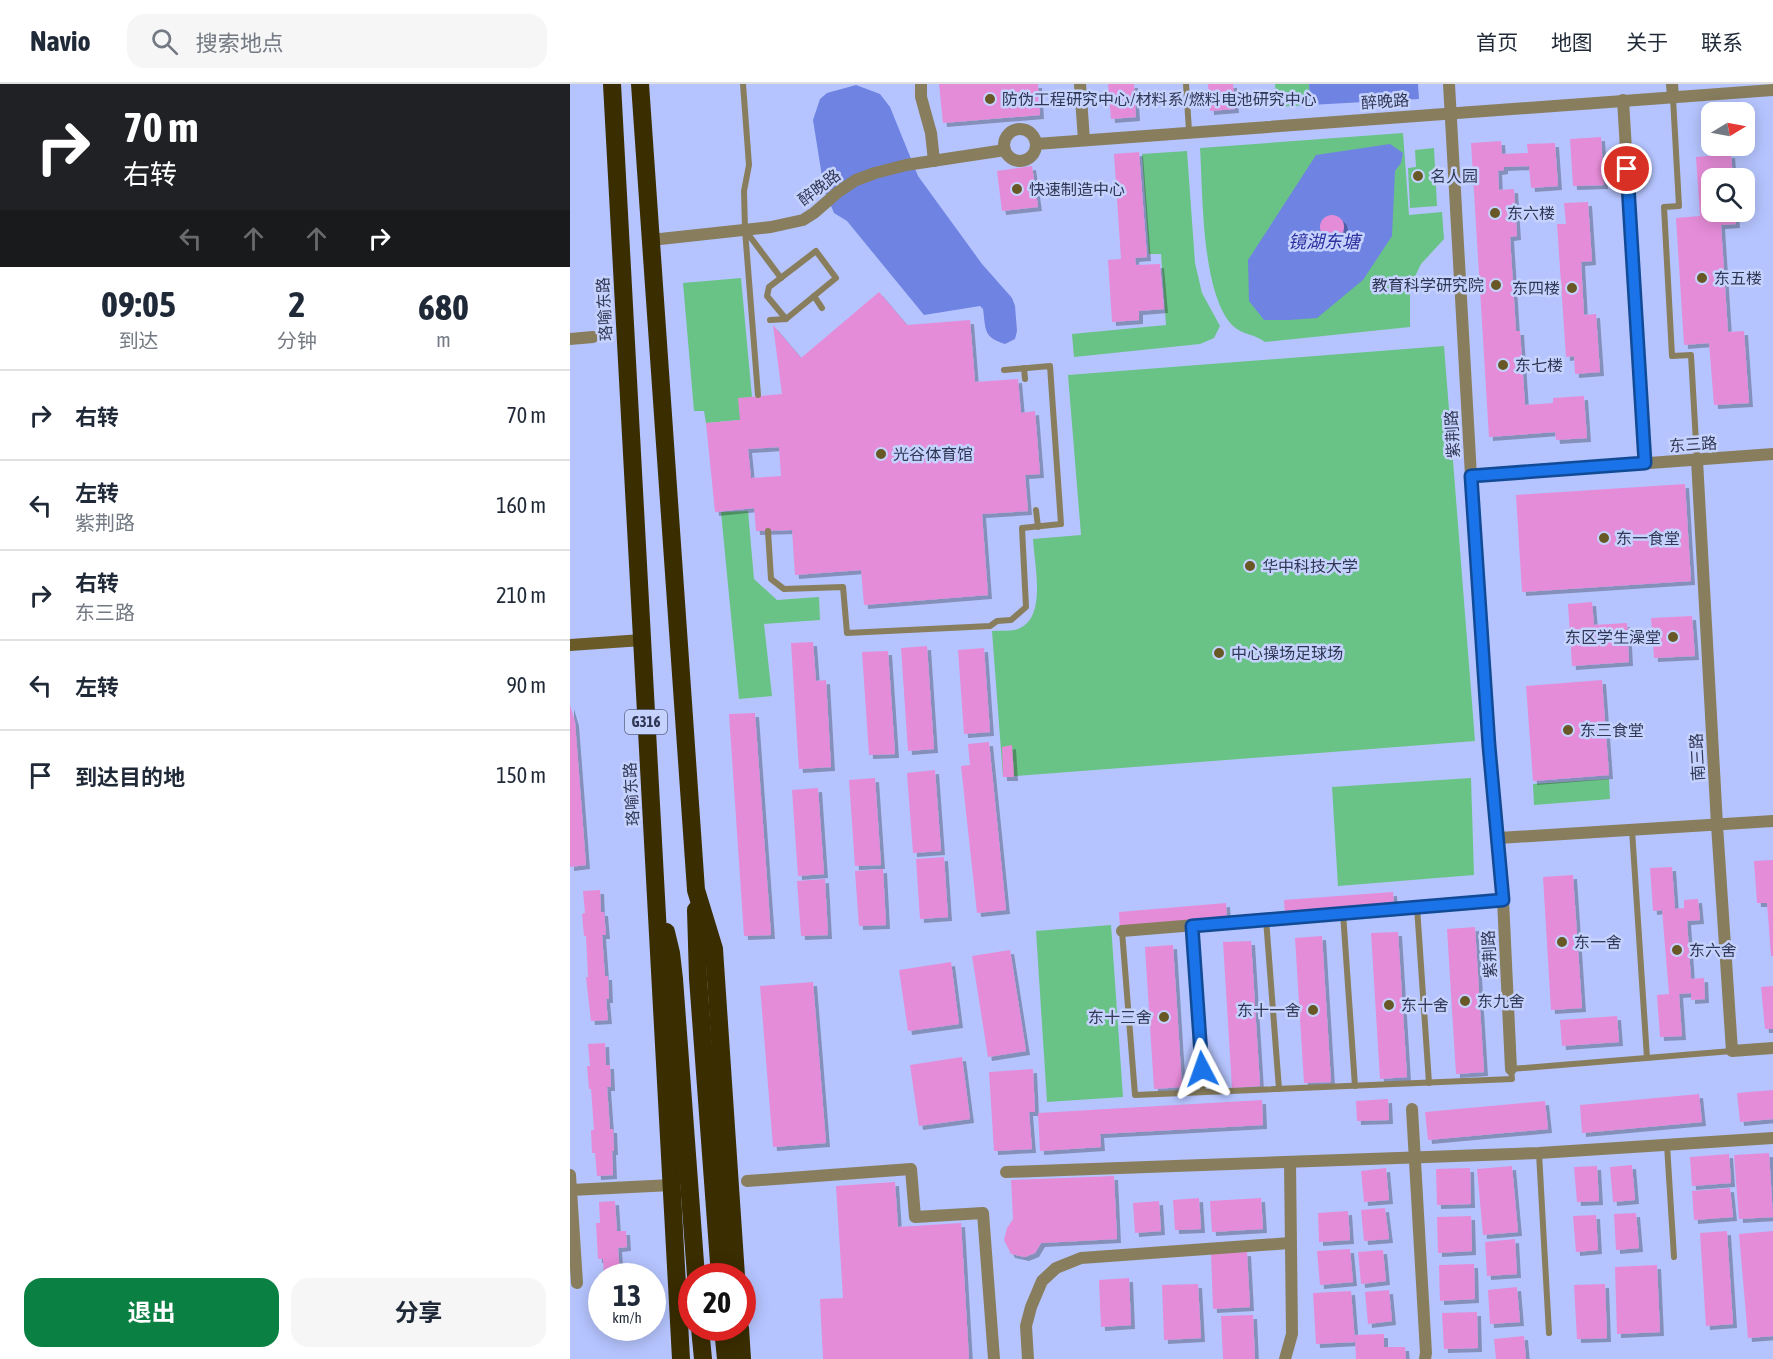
<!DOCTYPE html>
<html lang="zh">
<meta charset="utf-8">
<style>
:root{--surface:#fff;--page:#f6f6f7;--text:#1f2937;--muted:#747a83;--line:#e0e1e3;--accent:#0b8043}
body{margin:0;font-family:"Asap Condensed","Noto Sans SC",sans-serif;background:var(--page);color:var(--text);height:100vh;display:flex;flex-direction:column;font-size:22px;white-space:nowrap}
*{box-sizing:border-box;margin:0}
p{font-size:20px;color:var(--muted)}
.icon{flex:none;width:33px;height:33px;fill:none;stroke:currentColor;stroke-width:2;stroke-linecap:round;stroke-linejoin:round}
.map{position:relative;flex:1;overflow:hidden}
.sheet{display:flex;flex-direction:column;background:var(--surface);width:570px}
.sheet>*{flex:none}
.hud{background:#202124;color:#fff;overflow:hidden}
.needle{width:39px;rotate:80deg}
.fabs{position:absolute;left:1131px;top:18px;display:grid;gap:12px}
.fabs a{display:grid;place-items:center;width:54px;height:54px;border-radius:12px;background:var(--surface);box-shadow:0 3px 15px #0003;font-size:30px}
.speed{position:absolute;left:18px;top:1179px;display:flex;gap:12px;font-size:30px;font-weight:700;text-align:center}
.speed>*{display:grid;place-content:center;width:78px;height:78px;border-radius:50%;background:var(--surface);box-shadow:0 3px 15px #0003;line-height:1}
.speed small{font-size:15px;font-weight:400}
.speed .limit{border:9px solid #d22;background:#fff;color:#111}
.pin{position:absolute;display:grid;place-items:center;width:51px;height:51px;color:#fff;margin:-26px;border:3px solid #fff;border-radius:50%;box-shadow:0 2px 6px #0007}
.me{position:absolute;width:66px;margin:-33px;rotate:356deg;stroke-linejoin:round;filter:drop-shadow(0 0 4px #0008)}
.turn{display:flex;align-items:center;gap:21px;height:126px;padding:0 24px;font-size:27px}
.turn .icon{width:78px;height:78px;stroke-width:2.5}
.turn b{display:block;font-size:42px;line-height:51px}
.lanes{display:flex;align-items:center;height:57px;padding:0 24px;background:#0003;justify-content:center;gap:30px;direction:ltr}
.lanes .off{opacity:.35}
.eta{display:flex;justify-content:space-evenly;align-items:center;height:102px;text-align:center}
.eta b{font-size:36px;font-weight:700;line-height:42px}
.button{display:flex;gap:12px;margin-top:auto;padding:12px 24px}
.button a{flex:1;height:69px;border-radius:18px;background:var(--accent);color:#fff;font-size:24px;font-weight:700;line-height:69px;text-align:center}
.button a+a{background:var(--page);color:var(--text)}
ul{padding:0;list-style:none}
li{display:flex;align-items:center;gap:18px;height:90px;padding:0 24px;border-top:2px solid var(--line)}
li div{flex:1}
li b{display:block;font-size:22px}
li em{font-style:normal}
header{display:flex;align-items:center;gap:36px;box-sizing:border-box;height:84px;padding:0 30px;background:var(--surface);border-bottom:2px solid var(--line)}
header strong{font-size:28px}
nav{display:flex;gap:33px;margin-inline-start:auto;font-size:21px}
.search{width:420px;height:54px;background:var(--page);display:flex;align-items:center;gap:15px;box-sizing:border-box;padding:0 21px;border-radius:18px;color:var(--muted);font-size:22px}
main{display:flex;flex:1;min-height:0}
.map>svg:first-child{display:block}
</style>
<header>
<strong>Navio</strong>
<div class="search"><svg class="icon" aria-label="search" viewBox="0 0 24 24"><circle cx="10" cy="10" r="6"/><path d="M15 15l6 6"/></svg>搜索地点</div>
<nav><a>首页</a><a>地图</a><a>关于</a><a>联系</a></nav>
</header>
<main>
<section class="sheet">
<div class="hud">
<div class="turn"><svg class="icon" aria-label="right" viewBox="0 0 24 24"><path d="M7 20v-9h11M14 6l5 5-5 5"/></svg><div><b>70 m</b>右转</div></div>
<div class="lanes"><svg class="icon off" aria-label="left" viewBox="0 0 24 24"><path d="M17 20v-9H6M10 6l-5 5 5 5"/></svg><svg class="icon off" aria-label="ahead" viewBox="0 0 24 24"><path d="M12 20V5M6 11l6-6 6 6"/></svg><svg class="icon off" aria-label="ahead" viewBox="0 0 24 24"><path d="M12 20V5M6 11l6-6 6 6"/></svg><svg class="icon" aria-label="right" viewBox="0 0 24 24"><path d="M7 20v-9h11M14 6l5 5-5 5"/></svg></div>
</div>
<div class="eta">
<div><b>09:05</b><p>到达</p></div>
<div><b>2</b><p>分钟</p></div>
<div><b>680</b><p>m</p></div>
</div>
<ul>
<li><svg class="icon" aria-label="right" viewBox="0 0 24 24"><path d="M7 20v-9h11M14 6l5 5-5 5"/></svg><div><b>右转</b></div><em>70 m</em></li>
<li><svg class="icon" aria-label="left" viewBox="0 0 24 24"><path d="M17 20v-9H6M10 6l-5 5 5 5"/></svg><div><b>左转</b><p>紫荆路</p></div><em>160 m</em></li>
<li><svg class="icon" aria-label="right" viewBox="0 0 24 24"><path d="M7 20v-9h11M14 6l5 5-5 5"/></svg><div><b>右转</b><p>东三路</p></div><em>210 m</em></li>
<li><svg class="icon" aria-label="left" viewBox="0 0 24 24"><path d="M17 20v-9H6M10 6l-5 5 5 5"/></svg><div><b>左转</b></div><em>90 m</em></li>
<li><svg class="icon" aria-label="arrive" viewBox="0 0 24 24"><path d="M6 21V4h12l-3 4 3 4H6"/></svg><div><b>到达目的地</b></div><em>150 m</em></li>
</ul>
<div class="button"><a>退出</a><a>分享</a></div>
</section>
<div class="map">
<svg width="1203" height="1275" viewBox="0 0 1203 1275">
<defs>
<filter id="shadow"><feDropShadow dx="4" dy="4" stdDeviation="0" flood-color="#0004"/></filter>
</defs>
<rect width="100%" height="100%" fill="#b5c4fe"/>
<g fill="#6ac386">
<path d="M705 0H739L740 21 707 23Z"/>
<path d="M833 49 839 131 872 128 874 155 851 180 840 203V243L695 258C685 250 673 251 663 242 631 210 633 109 630 64Z"/>
<path d="M864 64 867 122 840 124 838 84 846 83 845 66Z"/>
<path d="M617 67 625 179 632 209 650 242 644 254 630 260 504 273 502 250 596 241 591 170H579L572 70Z"/>
<path d="M171 194 182 313 170 336 136 339 134 327H124L113 199Z"/>
<path d="M874 262 905 657 433 693 422 547C430 546 443 548 450 544 477 532 464 479 463 455L511 451 498 291Z"/>
<path d="M178 427 184 495 207 516 249 513 250 536 194 540 202 612 169 615 151 428Z"/>
<path d="M901 694 904 791 768 802 762 703Z"/>
<path d="M1039 695 1040 715 964 721 963 700Z"/>
<path d="M541 841 553 1013 477 1018 466 847Z"/>
</g>
<g fill="#6f83e2">
<path d="M739 0H848L849 15 740 21Z"/>
<path d="M286 1 310 10 320 23 348 92 412 180 442 214 445 222 447 247 445 255 435 260C413 253 416 246 413 225L410 222 354 231 277 137 264 129 254 105 243 36 250 15 257 9Z"/>
<path d="M820 60 833 69 831 79 825 87 822 152 793 196 747 234 719 236H694L679 217 678 176 746 71Z"/>
</g>
<g fill="#e58cd8" fill-rule="evenodd" filter="url(#shadow)">
<path d="M369 0H468L470 31 373 39Z"/>
<path d="M538 0H564L566 33 541 35Z"/>
<path d="M638 0H663L665 25 640 27Z"/>
<path d="M1031 53 1034 101 1003 102 1000 55Z"/>
<path d="M931 57 932 70 958 69 957 60 985 59 988 102 961 104 959 82 934 83V86L928 87 929 106 944 105 947 152 940 153 946 247H950L955 321 983 319V314L1014 312 1017 354 986 356 985 348 919 353 901 59Z"/>
<path d="M569 68 577 173 565 174 566 181 590 180 594 225 569 227V236L542 238 538 176 551 175 544 70Z"/>
<path d="M1161 70 1163 94H1142V128H1165L1166 140 1151 141 1158 248 1174 247 1179 319 1144 321 1139 259 1114 261 1106 134 1130 132 1126 73Z"/>
<path d="M462 82 468 123 432 127 427 87Z"/>
<path d="M1018 118 1022 177 1011 178 1014 231 1026 230 1030 288 1005 290 1004 272 996 273 987 140H996L994 119Z"/>
<circle cx="762" cy="143" r="12"/>
<path d="M309 208 337 241 400 236 405 298 448 295 451 329 465 327 470 390 455 391 458 427 412 430 418 511 294 521 291 486 225 491 222 446 186 447 184 424 145 428 136 339 170 336 168 314 212 310 203 241 231 274ZM209 363 211 392 181 394 178 365Z"/>
<path d="M1115 400 1121 497 952 508 946 411Z"/>
<path d="M1022 518 1024 541 1057 539 1059 578 1002 582 998 520Z"/>
<path d="M1122 532 1125 572 1084 574 1081 534Z"/>
<path d="M243 558 246 597 256 596 261 683 229 685 221 559Z"/>
<path d="M357 562 364 665 338 667 331 564Z"/>
<path d="M414 564 420 648 394 650 388 566Z"/>
<path d="M318 567 325 670 299 671 292 568Z"/>
<path d="M1032 596 1039 691 963 697 956 602Z"/>
<path d="M0 621 5 638 16 781 0 783Z"/>
<path d="M185 629 201 851 174 852 159 630Z"/>
<path d="M419 658 436 826 407 829 391 682 400 681 398 660Z"/>
<path d="M442 661 444 693H433L432 663Z"/>
<path d="M365 686 371 767 343 769 337 689Z"/>
<path d="M305 694 311 781 285 782 279 696Z"/>
<path d="M248 704 254 790 228 792 222 706Z"/>
<path d="M374 773 378 833 350 835 346 775Z"/>
<path d="M1203 776V872H1201L1197 819H1187L1184 777Z"/>
<path d="M1102 783 1105 825 1114 824V816L1128 815 1130 836 1117 837 1121 895 1134 894 1135 915 1121 916V909L1109 910 1112 952 1090 953 1087 911 1099 910 1092 826 1083 827 1080 784Z"/>
<path d="M313 785 316 841 289 842 285 787Z"/>
<path d="M1003 791 1012 924 981 926 973 793Z"/>
<path d="M255 795 258 851 231 852 227 797Z"/>
<path d="M30 806 31 828H34L36 851H32L35 892H38L39 915H36L38 936 21 937 16 893H18L16 852H14L12 830 15 829 13 807Z"/>
<path d="M823 808 824 822 715 831 714 816Z"/>
<path d="M656 819 657 834 550 843 549 828Z"/>
<path d="M905 843 914 988 886 990 877 845Z"/>
<path d="M828 848 837 993 810 995 801 849Z"/>
<path d="M752 852 761 998 734 999 725 854Z"/>
<path d="M681 857 690 1002 662 1004 653 858Z"/>
<path d="M603 861 612 1003 584 1005 575 863Z"/>
<path d="M440 866 456 967 418 973 402 872Z"/>
<path d="M381 878 389 940 338 947 329 886Z"/>
<path d="M243 898 256 1059 203 1063 190 902Z"/>
<path d="M1203 902V945H1195L1191 903Z"/>
<path d="M1047 932 1049 958 992 962 990 936Z"/>
<path d="M35 959 36 981H40L41 1003H37L40 1045H43L44 1067H42L43 1091 27 1092 25 1069H22L21 1046H24L21 1005H19L17 982H20L18 960Z"/>
<path d="M392 973 400 1035 349 1042 340 981Z"/>
<path d="M463 985 465 1028H459L462 1065 424 1067 419 988Z"/>
<path d="M1203 1006V1035L1170 1038 1167 1009Z"/>
<path d="M1129 1010 1132 1038 1012 1049 1010 1021Z"/>
<path d="M818 1015 819 1036 787 1037 786 1017Z"/>
<path d="M692 1016 693 1041 530 1050 531 1063 470 1067 468 1029Z"/>
<path d="M975 1017 978 1045 858 1056 855 1028Z"/>
<path d="M1199 1069 1203 1133 1169 1135 1164 1071Z"/>
<path d="M1159 1070 1161 1099 1122 1102 1120 1073Z"/>
<path d="M1062 1081 1065 1116 1043 1118 1040 1083Z"/>
<path d="M942 1082 948 1148 913 1151 907 1085Z"/>
<path d="M1027 1082 1029 1117 1007 1118 1004 1083Z"/>
<path d="M816 1084 819 1116 794 1118 791 1087Z"/>
<path d="M900 1084 901 1120 867 1121 866 1085Z"/>
<path d="M544 1092 547 1155 471 1159 465 1169 455 1173 441 1170 434 1156 437 1144 443 1135 441 1096Z"/>
<path d="M325 1098 328 1143 391 1139 399 1275H253L250 1215 273 1214 266 1102Z"/>
<path d="M1160 1104 1163 1133 1124 1136 1122 1107Z"/>
<path d="M629 1114 631 1145 605 1146 603 1116Z"/>
<path d="M691 1114 693 1145 642 1148 640 1117Z"/>
<path d="M45 1117 47 1147H56L57 1163 48 1164 50 1192H34L33 1175H28L26 1139H30L29 1118Z"/>
<path d="M589 1117 591 1147 565 1149 563 1119Z"/>
<path d="M815 1124 819 1155 794 1157 791 1126Z"/>
<path d="M778 1127 780 1156 749 1158 748 1129Z"/>
<path d="M1066 1129 1069 1164 1046 1166 1044 1130Z"/>
<path d="M1026 1131 1028 1166 1006 1168 1003 1132Z"/>
<path d="M901 1132 902 1167 868 1169 867 1133Z"/>
<path d="M1157 1147 1163 1240 1136 1242 1130 1149Z"/>
<path d="M1203 1147V1252L1178 1254 1169 1150Z"/>
<path d="M945 1155 947 1190 917 1192 915 1158Z"/>
<path d="M780 1165 783 1198 750 1201 747 1167Z"/>
<path d="M813 1166 816 1197 791 1200 788 1168Z"/>
<path d="M677 1168 680 1223 643 1225 641 1170Z"/>
<path d="M904 1180 905 1215 870 1217 869 1181Z"/>
<path d="M1087 1181 1090 1248 1047 1250 1045 1183Z"/>
<path d="M559 1194 561 1241 531 1243 529 1196Z"/>
<path d="M628 1200 631 1254 594 1256 592 1201Z"/>
<path d="M1035 1200 1037 1254 1007 1255 1004 1201Z"/>
<path d="M947 1203 950 1238 920 1240 918 1206Z"/>
<path d="M819 1206 822 1237 798 1240 795 1208Z"/>
<path d="M781 1207 785 1258 746 1260 743 1209Z"/>
<path d="M907 1228 908 1264 874 1265 872 1229Z"/>
<path d="M683 1231 685 1275H653L651 1232Z"/>
<path d="M814 1250V1263H835L836 1275H786L785 1251Z"/>
<path d="M954 1252 956 1275H926L924 1255Z"/>
</g>
<g fill="none" stroke-linecap="round" stroke-linejoin="round">
<g stroke="#887e5e" stroke-width="6">
<path d="M173 0 179 81 174 107 175 146 188 311"/>
<path d="M616 0 619 47"/>
<path d="M1103 14 1109 122 1094 123 1102 272 1121 271 1127 376"/>
<path d="M175 146 211 194"/>
<path d="M246 167 266 194 216 235 197 212 199 203Z"/>
<path d="M244 212 252 224"/>
<path d="M200 236 216 235"/>
<path d="M454 284 455 295"/>
<path d="M466 426 468 443"/>
<path d="M198 447 201 495 214 505 273 503 277 549 420 542 427 537 441 536 456 523 452 444 491 440 480 282 434 286"/>
<path d="M1062 746 1077 974"/>
<path d="M847 823 859 999"/>
<path d="M773 829 785 1002"/>
<path d="M696 835 709 1005"/>
<path d="M622 841 633 1008"/>
<path d="M552 847 565 1011 942 995 941 985 1162 967"/>
<path d="M1097 1061 1104 1173"/>
<path d="M969 1069 979 1249"/>
</g>
<g stroke="#887e5e" stroke-width="12">
<path d="M351 0V13L361 49 364 77"/>
<path d="M510 0 514 56"/>
<path d="M879 0 901 392 919 662 933 816 941 985"/>
<path d="M1102 0 1103 13"/>
<path d="M1053 16 1075 379"/>
<circle cx="450" cy="61" r="16"/>
<path d="M466 60 1203 6"/>
<path d="M81 156 201 143 233 136 244 129 268 108 286 96 305 89 336 81 435 66"/>
<path d="M0 255 23 253"/>
<path d="M1127 376 1147 741 1162 967 1203 964"/>
<path d="M901 392 1203 370"/>
<path d="M929 754 1203 737"/>
<path d="M552 847 933 816"/>
<path d="M842 1025 856 1269 855 1275"/>
<path d="M436 1088 969 1069 1203 1054"/>
<path d="M0 1091 7 1199"/>
<path d="M177 1097 341 1085 345 1133 413 1129 424 1275"/>
<path d="M1 1106 102 1101"/>
<path d="M458 1275 456 1242 461 1223 472 1197 486 1184 511 1174 720 1159"/>
<path d="M715 1275 722 1250 720 1078"/>
</g>
<path stroke="#695a28" stroke-width="12" d="M0 561 72 556"/>
<g stroke="#3a2d00" stroke-width="18">
<path d="M42 0 111 1275"/>
<path d="M70 0 126 806 144 865 166 1192"/>
<path d="M126 826 128 894 150 1192"/>
<path d="M96 848 101 869 104 895 126 1192"/>
<path d="M130 1244 133 1275"/>
<path d="M153 1244 156 1275"/>
<path d="M170 1244 172 1275"/>
</g>
</g>
<g fill="none" stroke-linecap="round" stroke-linejoin="round">
<defs>
<path id="route" d="M632 985 622 842 933 816 919 662 901 392 1075 379 1057 85"/>
</defs>
<use href="#route" stroke="#114b97" stroke-width="15"/>
<use href="#route" stroke="#1a73e8" stroke-width="10"/>
</g>
<g fill="#675826" stroke="#c6d2fe" stroke-width="2">
<circle cx="420" cy="15" r="6"/>
<circle cx="848" cy="92" r="6"/>
<circle cx="447" cy="105" r="6"/>
<circle cx="925" cy="129" r="6"/>
<circle cx="1132" cy="194" r="6"/>
<circle cx="926" cy="201" r="6"/>
<circle cx="1002" cy="204" r="6"/>
<circle cx="933" cy="281" r="6"/>
<circle cx="311" cy="370" r="6"/>
<circle cx="1034" cy="454" r="6"/>
<circle cx="680" cy="482" r="6"/>
<circle cx="1103" cy="553" r="6"/>
<circle cx="649" cy="569" r="6"/>
<circle cx="998" cy="646" r="6"/>
<circle cx="992" cy="858" r="6"/>
<circle cx="1107" cy="866" r="6"/>
<circle cx="895" cy="917" r="6"/>
<circle cx="819" cy="921" r="6"/>
<circle cx="743" cy="926" r="6"/>
<circle cx="594" cy="933" r="6"/>
</g>
<g text-anchor="middle" stroke-width="5" stroke-linejoin="round" paint-order="stroke">
<rect fill="#c6d2fe" stroke="#5d6687" stroke-width="1.5" x="55" y="626" width="42" height="24" rx="4.5"/>
<g font-size="15" font-weight="bold" fill="#303754">
<text x="76" y="643">G316</text>
</g>
<g font-size="16" fill="#303754" stroke="#c6d2fe" text-anchor="start">
<text x="432" y="21">防伪工程研究中心/材料系/燃料电池研究中心</text>
<text x="860" y="98">名人园</text>
<text x="459" y="111">快速制造中心</text>
<text x="937" y="135">东六楼</text>
<text x="1144" y="200">东五楼</text>
<text x="914" y="207" text-anchor="end">教育科学研究院</text>
<text x="990" y="210" text-anchor="end">东四楼</text>
<text x="945" y="287">东七楼</text>
<text x="323" y="376">光谷体育馆</text>
<text x="1046" y="460">东一食堂</text>
<text x="692" y="488">华中科技大学</text>
<text x="1091" y="559" text-anchor="end">东区学生澡堂</text>
<text x="661" y="575">中心操场足球场</text>
<text x="1010" y="652">东三食堂</text>
<text x="1004" y="864">东一舍</text>
<text x="1119" y="872">东六舍</text>
<text x="907" y="923">东九舍</text>
<text x="831" y="927">东十舍</text>
<text x="731" y="932" text-anchor="end">东十一舍</text>
<text x="582" y="939" text-anchor="end">东十三舍</text>
</g>
<g font-size="16" fill="#303754" stroke="#c6d2fe">
<text transform="translate(815 17) rotate(-4)" y="6">醉晚路</text>
<text transform="translate(249 103) rotate(-37)" y="6">醉晚路</text>
<text transform="translate(34 225) rotate(-93)" y="6">珞喻东路</text>
<text transform="translate(882 350) rotate(-93)" y="6">紫荆路</text>
<text transform="translate(1123 360) rotate(-4)" y="6">东三路</text>
<text transform="translate(1127 673) rotate(-93)" y="6">南三路</text>
<text transform="translate(61 710) rotate(-93)" y="6">珞喻东路</text>
<text transform="translate(919 870) rotate(-93)" y="6">紫荆路</text>
</g>
<g font-size="18" font-style="italic" fill="#2b309e" stroke="#c6d2fe">
<text x="754" y="164">镜湖东塘</text>
</g>
</g>
</svg>
<div class="fabs">
<a><svg class="needle" viewBox="-14 -14 28 28"><path d="M0-13l5 13h-10z" fill="#e53935"/><path d="M0 13l5-13h-10z" fill="#747a83"/></svg></a>
<a><svg class="icon" aria-label="search" viewBox="0 0 24 24"><circle cx="10" cy="10" r="6"/><path d="M15 15l6 6"/></svg></a>
</div>
<div class="speed"><div>13<small>km/h</small></div><div class="limit">20</div></div>
<div class="pin" style="left:1057px;top:85px;background:#d93025"><svg class="icon" aria-label="arrive" viewBox="0 0 24 24"><path d="M6 21V4h12l-3 4 3 4H6"/></svg></div>
<svg class="me" style="left:632px;top:985px" viewBox="-20 -20 40 40"><path d="M0-17L14 15 0 8-14 15z" fill="#1a73e8" stroke="#fff" stroke-width="4"/></svg>
</div>
</main>
